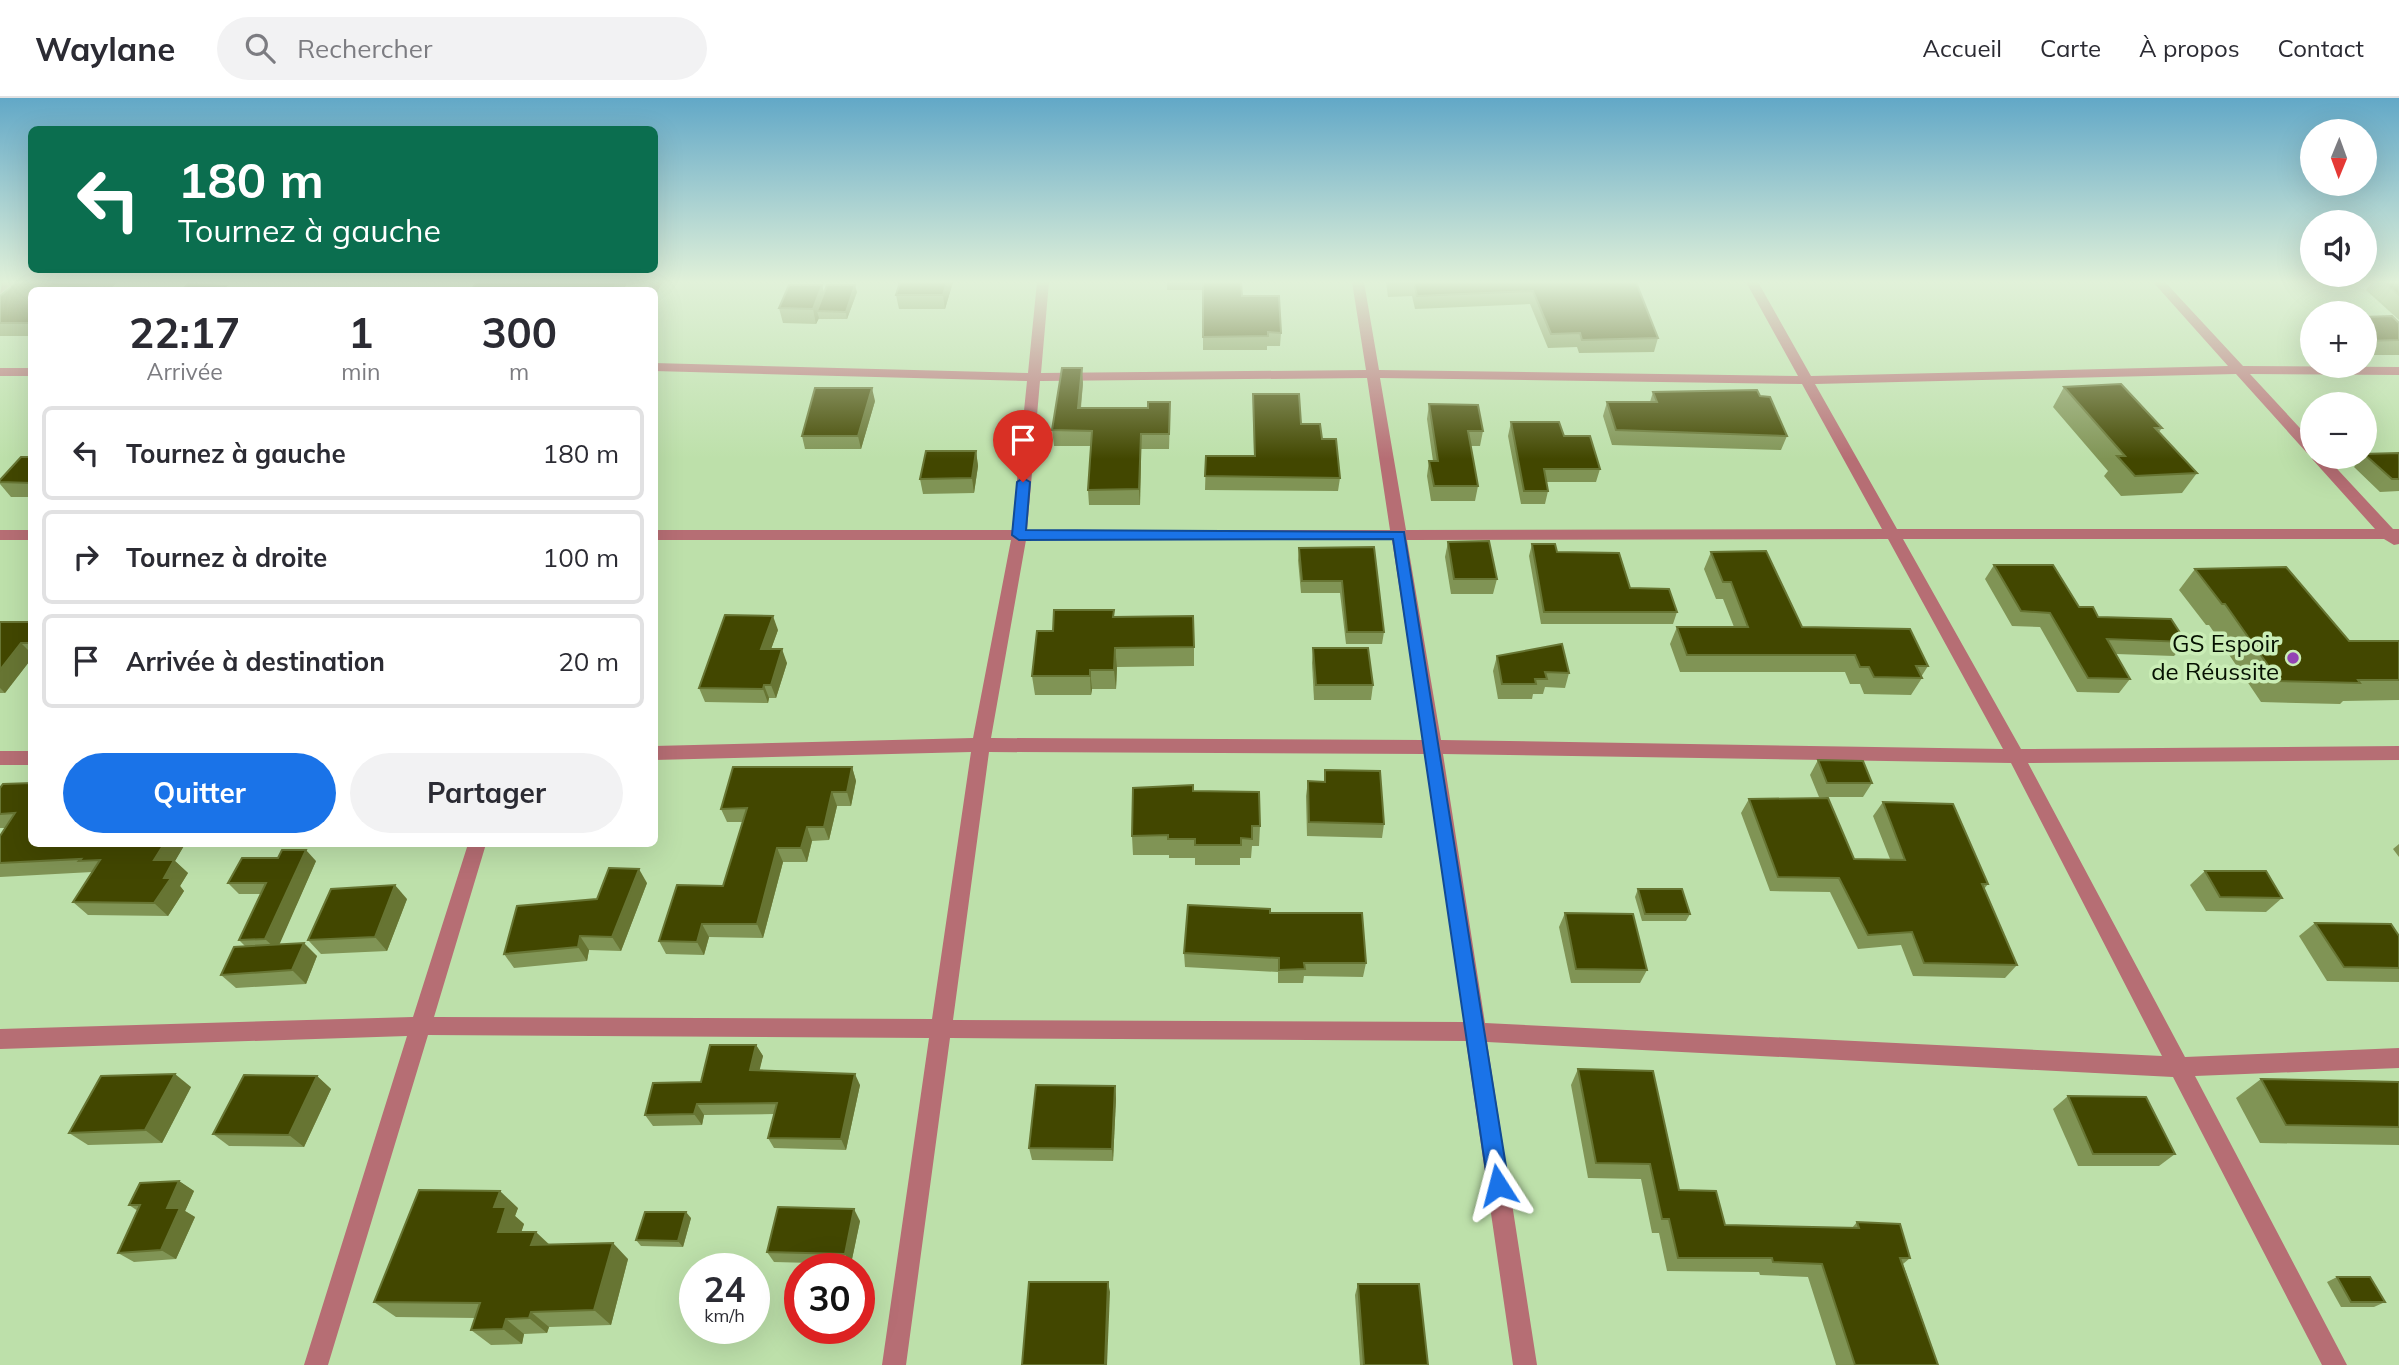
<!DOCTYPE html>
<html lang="fr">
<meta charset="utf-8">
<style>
:root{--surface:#fff;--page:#f2f2f3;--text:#2b2b33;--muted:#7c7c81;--line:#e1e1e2;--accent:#1a73e8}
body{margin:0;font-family:Mulish,sans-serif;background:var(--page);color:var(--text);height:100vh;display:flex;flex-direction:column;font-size:26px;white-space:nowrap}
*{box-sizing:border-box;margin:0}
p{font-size:23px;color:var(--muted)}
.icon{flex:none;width:38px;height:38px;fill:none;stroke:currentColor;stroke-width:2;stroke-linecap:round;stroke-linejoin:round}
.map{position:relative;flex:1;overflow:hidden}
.sheet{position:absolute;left:28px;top:189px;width:630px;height:560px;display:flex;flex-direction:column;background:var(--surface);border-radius:10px;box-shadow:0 7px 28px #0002}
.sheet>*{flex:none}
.guide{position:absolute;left:28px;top:28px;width:630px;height:147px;border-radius:10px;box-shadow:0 7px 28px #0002;background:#0b6e4f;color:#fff;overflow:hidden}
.needle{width:46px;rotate:181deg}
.controls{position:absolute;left:2300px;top:21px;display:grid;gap:14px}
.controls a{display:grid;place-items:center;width:77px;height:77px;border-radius:50%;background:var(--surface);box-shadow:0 7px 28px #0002;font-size:35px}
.speed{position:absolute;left:679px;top:1155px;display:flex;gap:14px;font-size:35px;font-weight:700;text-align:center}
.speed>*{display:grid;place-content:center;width:91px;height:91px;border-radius:50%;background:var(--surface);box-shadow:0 7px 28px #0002;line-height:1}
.speed small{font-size:18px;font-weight:400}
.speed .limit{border:10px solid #d22;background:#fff;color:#111}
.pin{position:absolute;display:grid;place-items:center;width:60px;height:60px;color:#fff;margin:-72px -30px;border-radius:50% 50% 50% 0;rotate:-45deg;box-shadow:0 0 7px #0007}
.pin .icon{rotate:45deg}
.me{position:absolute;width:77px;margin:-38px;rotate:351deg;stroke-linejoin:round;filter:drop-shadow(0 0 5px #0008)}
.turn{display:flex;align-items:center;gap:24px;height:147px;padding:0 35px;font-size:32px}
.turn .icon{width:91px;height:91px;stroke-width:2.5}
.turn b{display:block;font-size:49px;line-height:60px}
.eta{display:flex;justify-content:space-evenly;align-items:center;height:119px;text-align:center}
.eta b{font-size:42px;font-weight:700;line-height:49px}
.action{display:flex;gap:14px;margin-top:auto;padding:14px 35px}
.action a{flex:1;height:80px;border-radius:42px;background:var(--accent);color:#fff;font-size:28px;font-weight:700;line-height:80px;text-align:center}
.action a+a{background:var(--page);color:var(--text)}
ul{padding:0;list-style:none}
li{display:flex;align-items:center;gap:21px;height:94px;margin:0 14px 10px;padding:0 21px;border:4px solid var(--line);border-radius:10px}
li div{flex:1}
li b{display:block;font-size:26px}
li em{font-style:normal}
header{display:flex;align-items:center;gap:42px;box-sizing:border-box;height:98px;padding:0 35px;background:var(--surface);border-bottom:2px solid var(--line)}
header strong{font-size:33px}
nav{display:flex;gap:38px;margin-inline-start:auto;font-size:24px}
.search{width:490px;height:63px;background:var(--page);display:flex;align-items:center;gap:18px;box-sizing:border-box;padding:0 24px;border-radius:38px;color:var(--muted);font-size:26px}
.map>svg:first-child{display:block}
</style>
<header>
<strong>Waylane</strong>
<div class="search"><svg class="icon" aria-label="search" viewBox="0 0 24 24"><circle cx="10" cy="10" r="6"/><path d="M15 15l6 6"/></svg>Rechercher</div>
<nav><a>Accueil</a><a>Carte</a><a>À propos</a><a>Contact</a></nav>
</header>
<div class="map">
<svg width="2399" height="1267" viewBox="0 0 2399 1267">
<rect width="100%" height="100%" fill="#bde0aa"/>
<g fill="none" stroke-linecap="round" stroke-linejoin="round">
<g fill="#b66e74" fill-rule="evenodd">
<path d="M2 184H15L0 196Z"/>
<path d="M650 184H662L657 195 647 192Z"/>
<path d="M1037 184H1049L1041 275 1366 272 1352 184H1364L1379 272 1798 278 1746 184H1758L1811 278 2228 268 2153 184H2165L2243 268 2399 269V277L2250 276 2312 343V356L2307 355 2236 276 1815 286 1897 431H2375L2313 362 2311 359 2312 358 2326 359 2393 431H2399V446L2394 447 2384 441H1903L2021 651 2399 648V662L2028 665 2185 959 2399 950V970L2195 978 2347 1267H2322L2173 979 1487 944 1537 1267H1513L1466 943 950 940 906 1267H882L929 940 428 937 328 1267H304L407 938 0 951V931L413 919 468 746H486L434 919 932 921 971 654 654 662V648L973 640 1011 442H654V432H1012L1027 283 654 273V265L1028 275ZM1367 280 1390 432H1027L1040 283ZM1380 280 1802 286 1882 431 1406 432ZM1888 441 2003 651 1441 642 1407 442ZM1026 442H1392L1423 642 991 640ZM989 654 1425 656 1464 924 953 922ZM1443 656 2011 665 2162 958 1485 925Z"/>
<rect x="0" y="270" width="32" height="8"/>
<rect x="0" y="432" width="32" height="10"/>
<rect x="0" y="653" width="32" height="14"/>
</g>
</g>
<g fill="#809455">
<path d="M17 184H117L109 192H32V238H0V198Z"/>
<path d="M900 184H953L945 211H899L896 197Z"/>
<path d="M1167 184H1241L1242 198 1281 235 1280 248H1267V252H1203V192H1167Z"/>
<path d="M1386 184H1636L1658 240 1654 254 1579 255 1577 249 1548 250 1530 206 1415 211 1412 198 1388 199Z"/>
<path d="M2372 184H2399V222L2366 192Z"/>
<path d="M857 194 847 221H819V220L816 226 783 225 779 210 824 195Z"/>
<path d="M2364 219 2399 225V257H2364Z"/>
<path d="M1083 285 1081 310 1170 319 1169 351H1141L1140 407H1089L1088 392 1091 348H1054L1052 332Z"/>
<path d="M2064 289 2162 330 2159 334 2197 375 2182 395 2121 398 2104 378 2108 373 2053 309Z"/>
<path d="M1653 294 1760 298 1787 338 1781 352 1612 347 1603 318 1607 304H1650Z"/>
<path d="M1253 296 1301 326 1322 341 1340 380 1338 393 1205 392 1206 358H1254Z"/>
<path d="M875 303 861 351H805L802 338Z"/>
<path d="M1429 306 1483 333 1480 348H1471L1478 388 1475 403H1431L1427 378 1429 363H1433L1427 321Z"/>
<path d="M1511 324 1564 338 1600 371 1596 384H1546L1548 393 1545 406H1521L1508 338Z"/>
<path d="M976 353 978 368 974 395 923 396 920 381Z"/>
<path d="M2399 355V393L2380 394 2354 369 2362 359H2364V356Z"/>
<path d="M32 359V399H11L0 386V382Z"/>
<path d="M1448 444 1497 481 1493 496H1451L1445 459Z"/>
<path d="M1532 446 1557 454 1677 514 1673 526H1541L1529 458Z"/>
<path d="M1374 449 1384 534 1382 546H1346L1340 495H1301L1298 462 1299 450Z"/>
<path d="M1711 454 1802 529 1928 568 1921 579 1922 580 1911 597 1864 596 1860 586H1850L1845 574H1680L1670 546 1677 529H1734L1723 501H1716L1704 471Z"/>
<path d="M1994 467 2098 519 2186 544 2174 558 2116 556 2130 581 2119 595 2077 594 2040 529 2012 528 1985 481Z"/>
<path d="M2195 471 2349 543H2399V602L2343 603 2340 606 2261 604 2209 527H2206L2179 492Z"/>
<path d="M1114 519 1194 549V568L1117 569 1116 591H1092L1091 597H1035L1032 578 1053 533Z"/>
<path d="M0 524H32V560L5 595H0Z"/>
<path d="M778 532 771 551 787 565 776 600H769L768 605 705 604 699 590Z"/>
<path d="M1313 550 1373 587 1371 602H1314L1312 565Z"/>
<path d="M1497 558 1569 575 1565 590 1545 589 1543 596H1533L1532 601H1498L1493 573Z"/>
<path d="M1818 662 1872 685 1863 699H1819L1810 677Z"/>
<path d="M852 669 856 683 851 708H837L829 742 812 743 807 764H783L763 840 709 839 704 857 666 856 659 843 723 788 743 724H727L721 711Z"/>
<path d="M1325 672 1384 726 1382 740 1307 738 1306 698 1308 683 1324 684Z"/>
<path d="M0 690 32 746H185L175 763 188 775 180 788 184 793 168 818 88 817 73 804 92 774 0 779V738L5 730H0Z"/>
<path d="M1193 693 1260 728 1259 748H1252L1251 760H1240V767H1195V760H1169V757H1133L1132 738Z"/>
<path d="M1749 701 1854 761H1890L1873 718 1883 704 1988 786 1984 791 2017 867 2005 880 1913 878 1901 847 1858 851 1830 794 1770 793 1741 715Z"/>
<path d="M2399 746V759L2393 751Z"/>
<path d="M316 763 279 846 317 858 306 886 236 890 221 877 246 849 239 842 261 796H239L228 785Z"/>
<path d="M2205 773 2282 800 2266 814 2206 813 2190 787Z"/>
<path d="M647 785 621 853 589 852 587 863 514 870 504 856 597 801Z"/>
<path d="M1638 791 1690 816 1686 823H1642L1635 799Z"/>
<path d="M407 801 387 853 321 856 308 842Z"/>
<path d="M1270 815 1366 865 1363 879 1304 878 1303 885H1278V874L1185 869 1184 855Z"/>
<path d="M1565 815 1647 872 1640 885H1571L1559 829Z"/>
<path d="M2315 825 2399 838V884L2327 883 2299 838Z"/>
<path d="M756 947 763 958 759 972 860 987 846 1052 774 1050 768 1040 774 1016 704 1017 702 1027 653 1028 645 1017 701 984Z"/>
<path d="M1578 971 1679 1092 1725 1127 1852 1130 1857 1124 1910 1160 1903 1166 1938 1267H1836L1808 1179 1760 1177 1759 1174 1667 1173 1659 1135H1652L1641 1081 1588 1080 1571 987Z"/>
<path d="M317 978 331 991 304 1049 229 1048 213 1036Z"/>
<path d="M2261 981 2399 984V1047L2260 1045 2236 1000Z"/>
<path d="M1115 988 1116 1001 1113 1063 1032 1062 1029 1050Z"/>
<path d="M191 989 162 1045 88 1047 69 1035Z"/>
<path d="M2068 998 2175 1056 2159 1068H2078L2053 1011Z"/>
<path d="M179 1083 194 1093 185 1113 195 1119 176 1161 134 1164 118 1155 138 1113 129 1107Z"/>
<path d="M518 1110 515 1118 524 1126 521 1134 549 1147 628 1161 611 1227 549 1229 547 1235 524 1236 522 1246 491 1247 471 1232 475 1220 396 1219 374 1204Z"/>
<path d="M691 1120 683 1149 641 1148 636 1142Z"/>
<path d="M860 1123 851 1166 774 1164 767 1154Z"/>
<path d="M2337 1179 2385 1204 2374 1209H2341L2327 1184Z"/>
<path d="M1358 1186 1428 1267H1360L1355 1197Z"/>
</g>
<g fill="#677533">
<path d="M95 184H117L109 192H86Z"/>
<path d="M617 184H627L624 192H615L614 191Z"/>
<path d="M947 184H953L945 211 943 197Z"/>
<path d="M822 187 826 201 817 213 819 220 816 226 813 211Z"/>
<path d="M855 187 857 194 847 221 846 214Z"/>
<path d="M226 188 229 192H221Z"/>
<path d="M1082 270 1083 285 1079 325 1078 310Z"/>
<path d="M872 290 875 303 861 351 858 338Z"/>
<path d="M1141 336V351L1140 407 1139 391Z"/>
<path d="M976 353 978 368 974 395 972 380Z"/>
<path d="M773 518 778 532 766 565 761 551Z"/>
<path d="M21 545 32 556V560L5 595 0 590V572Z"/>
<path d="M1115 550 1117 569 1116 591 1114 572Z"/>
<path d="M782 551 787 565 776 600 771 587Z"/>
<path d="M1090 572 1092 591 1091 597 1090 578Z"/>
<path d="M764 587 769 600 768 605 763 591Z"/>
<path d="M852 669 856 683 851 708 847 694Z"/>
<path d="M832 694 837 708 829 742 824 729Z"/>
<path d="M807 729 812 743 807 764 801 750Z"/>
<path d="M164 746H185L175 763 188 775 180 788 184 793 168 818 154 805 164 780 154 762Z"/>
<path d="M777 750 783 764 763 840 757 826Z"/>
<path d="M306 752 316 763 277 852 265 841Z"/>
<path d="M639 771 647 785 621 853 612 839Z"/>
<path d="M395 787 407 801 387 853 375 839Z"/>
<path d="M702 826 709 839 704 857 697 844Z"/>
<path d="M580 838 589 852 587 863 578 849Z"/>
<path d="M304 845 317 858 306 886 292 872Z"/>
<path d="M756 947 763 958 757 983 750 972Z"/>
<path d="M175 976 191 989 162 1045 145 1032Z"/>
<path d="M855 976 860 987 846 1052 841 1041Z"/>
<path d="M317 978 331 991 304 1049 289 1037Z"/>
<path d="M1115 988 1116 1001 1113 1063 1112 1051Z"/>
<path d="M697 1006 704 1017 702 1027 694 1016Z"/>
<path d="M179 1083 194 1093 185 1113 195 1119 176 1161 161 1152 167 1110Z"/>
<path d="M500 1093 518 1110 515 1118 524 1126 516 1150 498 1134 494 1109Z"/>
<path d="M854 1111 860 1123 851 1166 845 1156Z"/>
<path d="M686 1114 691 1120 683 1149 678 1143Z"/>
<path d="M536 1134 553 1150 531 1147Z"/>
<path d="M613 1145 628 1161 611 1227 594 1212Z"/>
<path d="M1108 1184 1110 1194 1107 1267H1105Z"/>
<path d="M531 1214 549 1229 547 1235 529 1220Z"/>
<path d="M506 1221 524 1236 522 1246 503 1231Z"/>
</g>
<g fill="#424700" stroke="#677533" stroke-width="2">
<path d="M17 184H95L86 192H32V225H0V198Z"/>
<path d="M477 184H617L614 191 582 192H471Z"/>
<path d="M900 184H947L943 197H896Z"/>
<path d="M1203 184H1241L1242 198H1279L1281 235 1268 234V238L1203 239Z"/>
<path d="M1389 184H1636L1658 240 1582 242 1580 235 1551 236 1533 193 1417 198 1414 185 1390 186Z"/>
<path d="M2383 184H2399V197Z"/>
<path d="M188 186 226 188 221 192H182Z"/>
<path d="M789 187H822L813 211 779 210Z"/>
<path d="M827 187H855L846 214 817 213Z"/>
<path d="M2392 218 2399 225V242L2364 243V219Z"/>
<path d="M1062 270H1082L1078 310H1148V304H1170L1169 336H1141L1139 391 1088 392 1092 333 1052 332Z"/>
<path d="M2121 286 2162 330H2155L2197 375 2135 378 2117 358H2125L2064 289Z"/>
<path d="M815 290H872L858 338H802Z"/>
<path d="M1757 292 1760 298 1770 299 1787 338 1616 332 1607 304H1657L1653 294Z"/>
<path d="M1253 296H1299L1301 326H1320L1322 341H1336L1340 380 1205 378 1206 358H1255Z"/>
<path d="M1429 306 1478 307 1483 333H1468L1478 388H1434L1429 363H1438Z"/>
<path d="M1511 324H1559L1564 338H1590L1600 371H1544L1548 393H1524Z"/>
<path d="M926 353H976L972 380 920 381Z"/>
<path d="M2399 355V381H2392L2364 356Z"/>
<path d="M21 359H32V385L0 384V382Z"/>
<path d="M1489 443 1497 481H1454L1448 444Z"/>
<path d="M1532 446H1555L1557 454 1619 455 1630 490 1669 491 1677 514H1544Z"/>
<path d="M1374 449 1384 534H1347L1342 483H1302L1299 450Z"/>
<path d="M1766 453 1802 529 1910 531 1928 568H1916L1922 580 1874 579 1869 569H1860L1855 557H1687L1677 529H1748L1731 484H1723L1711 454Z"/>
<path d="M1994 467H2053L2079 509H2093L2098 519 2171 521 2186 544 2107 541 2130 581 2088 580 2050 515 2021 513Z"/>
<path d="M2286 469 2349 543H2399V582H2358L2360 585 2279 583 2225 506H2222L2195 471Z"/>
<path d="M1054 512H1114L1113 519 1193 518 1194 549 1115 550 1114 572H1090V578H1032L1037 533H1053Z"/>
<path d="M725 517 773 518 761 551H782L771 587H764L763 591 699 590Z"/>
<path d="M0 524H32V545H21L0 572Z"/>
<path d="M1562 546 1569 575 1545 574 1547 581H1535L1536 586H1502L1497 558Z"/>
<path d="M1313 550H1368L1373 587H1316Z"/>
<path d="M1818 662 1863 663 1872 685H1827Z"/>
<path d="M733 669H852L847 694H832L824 729H807L801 750H777L757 826H702L697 844 659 843 677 787 723 788 747 710 721 711Z"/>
<path d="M1325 672 1380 673 1384 726 1309 724 1308 683 1325 684Z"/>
<path d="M32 685V746H164L154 762H174L164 780H171L154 805 73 804 100 762 79 763 81 761 0 765V738L15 715 0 716V690L3 686Z"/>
<path d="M1193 687V693L1259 694 1260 728H1252V741L1241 740V747H1195V741H1168V737L1132 738 1133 690Z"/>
<path d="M1828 700 1854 761 1905 762 1883 704 1953 706 1988 786H1982L2017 867 1924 865 1912 834 1868 837 1839 780 1778 779 1749 701Z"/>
<path d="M282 752H306L265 841 239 842 266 785H228L242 760H278Z"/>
<path d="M609 770 639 771 612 839 580 838 578 849 504 856 517 808 597 801Z"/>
<path d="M2205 773H2266L2282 800 2220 799Z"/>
<path d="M395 787 375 839 308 842 331 791Z"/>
<path d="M1638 791H1682L1690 816H1645Z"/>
<path d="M1188 807 1270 811V815H1362L1366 865H1304L1305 871 1279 872V860L1184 855Z"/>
<path d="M1565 815 1633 816 1647 872 1576 871Z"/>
<path d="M2315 825 2391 826 2399 838V870L2344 869Z"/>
<path d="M304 845 292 872 221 877 234 849Z"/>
<path d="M710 947H756L750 972 855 976 841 1041 768 1040 777 1005 697 1006 694 1016 645 1017 653 985 701 984Z"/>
<path d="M1578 971 1653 973 1679 1092 1716 1093 1725 1127 1859 1130 1857 1124 1900 1126 1910 1160H1900L1938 1267H1855L1822 1166 1773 1164 1772 1160H1678L1669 1121H1662L1650 1066 1596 1065Z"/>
<path d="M175 976 145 1032 69 1035 101 978Z"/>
<path d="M244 977 317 978 289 1037 213 1036Z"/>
<path d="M2261 981 2399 984V1029L2286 1027Z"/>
<path d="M1036 987 1115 988 1112 1051 1029 1050Z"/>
<path d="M2068 998 2146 999 2175 1056H2093Z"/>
<path d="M179 1083 167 1110H180L161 1152 118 1155 140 1107H129L140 1085Z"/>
<path d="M419 1092 500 1093 494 1109H506L498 1134H536L531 1147 613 1145 594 1212 531 1214 529 1220 506 1221 503 1231 471 1232 480 1205 374 1204Z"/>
<path d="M778 1109 854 1111 845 1156 767 1154Z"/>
<path d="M645 1114H686L678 1143 636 1142Z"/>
<path d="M2337 1179H2370L2385 1204H2351Z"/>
<path d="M1029 1184H1108L1105 1267H1022Z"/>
<path d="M1358 1186H1419L1428 1267H1364Z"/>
</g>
<linearGradient id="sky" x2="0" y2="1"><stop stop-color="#62a8c7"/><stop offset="0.51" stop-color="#e1f1d9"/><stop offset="1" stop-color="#e1f1d9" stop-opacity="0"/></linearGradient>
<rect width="2399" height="361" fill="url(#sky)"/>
<path fill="#1a73e8" stroke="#114b97" stroke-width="2" d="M1023 380 1030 384 1026 432 1404 434 1509 1087 1506 1095 1498 1098 1491 1095 1488 1087 1393 441 1019 442 1012 437 1017 384Z"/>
<circle fill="#9344b4" stroke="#caedb6" stroke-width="2.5" cx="2293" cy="560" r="7"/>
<g text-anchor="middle" stroke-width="7" stroke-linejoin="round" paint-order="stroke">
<g font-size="24" fill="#051001" stroke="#caedb6" text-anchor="end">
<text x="2279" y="554">GS Espoir<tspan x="2279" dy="28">de Réussite</tspan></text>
</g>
</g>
</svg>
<div class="controls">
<a><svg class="needle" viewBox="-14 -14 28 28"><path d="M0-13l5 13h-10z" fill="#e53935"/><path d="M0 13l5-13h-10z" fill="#7c7c81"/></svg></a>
<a><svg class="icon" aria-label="sound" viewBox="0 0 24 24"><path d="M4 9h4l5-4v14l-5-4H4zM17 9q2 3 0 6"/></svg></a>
<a>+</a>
<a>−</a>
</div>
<div class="speed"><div>24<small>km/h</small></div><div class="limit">30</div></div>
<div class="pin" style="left:1023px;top:384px;background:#d93025"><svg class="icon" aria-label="arrive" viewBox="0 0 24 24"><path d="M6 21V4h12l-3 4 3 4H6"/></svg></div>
<svg class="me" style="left:1498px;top:1087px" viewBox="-20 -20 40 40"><path d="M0-17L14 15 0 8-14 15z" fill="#1a73e8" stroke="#fff" stroke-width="4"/></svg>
<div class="guide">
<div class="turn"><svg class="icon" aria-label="left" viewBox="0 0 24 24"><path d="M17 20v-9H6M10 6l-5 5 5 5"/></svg><div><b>180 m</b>Tournez à gauche</div></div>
</div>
<section class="sheet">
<div class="eta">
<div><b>22:17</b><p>Arrivée</p></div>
<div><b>1</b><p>min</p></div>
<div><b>300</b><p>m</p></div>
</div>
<ul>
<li><svg class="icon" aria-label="left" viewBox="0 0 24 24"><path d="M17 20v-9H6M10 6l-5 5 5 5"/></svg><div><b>Tournez à gauche</b></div><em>180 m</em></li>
<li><svg class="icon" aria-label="right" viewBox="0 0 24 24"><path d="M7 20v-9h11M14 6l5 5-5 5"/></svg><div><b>Tournez à droite</b></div><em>100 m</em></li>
<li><svg class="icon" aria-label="arrive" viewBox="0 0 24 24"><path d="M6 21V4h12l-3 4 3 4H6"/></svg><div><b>Arrivée à destination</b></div><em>20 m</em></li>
</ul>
<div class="action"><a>Quitter</a><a>Partager</a></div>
</section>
</div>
